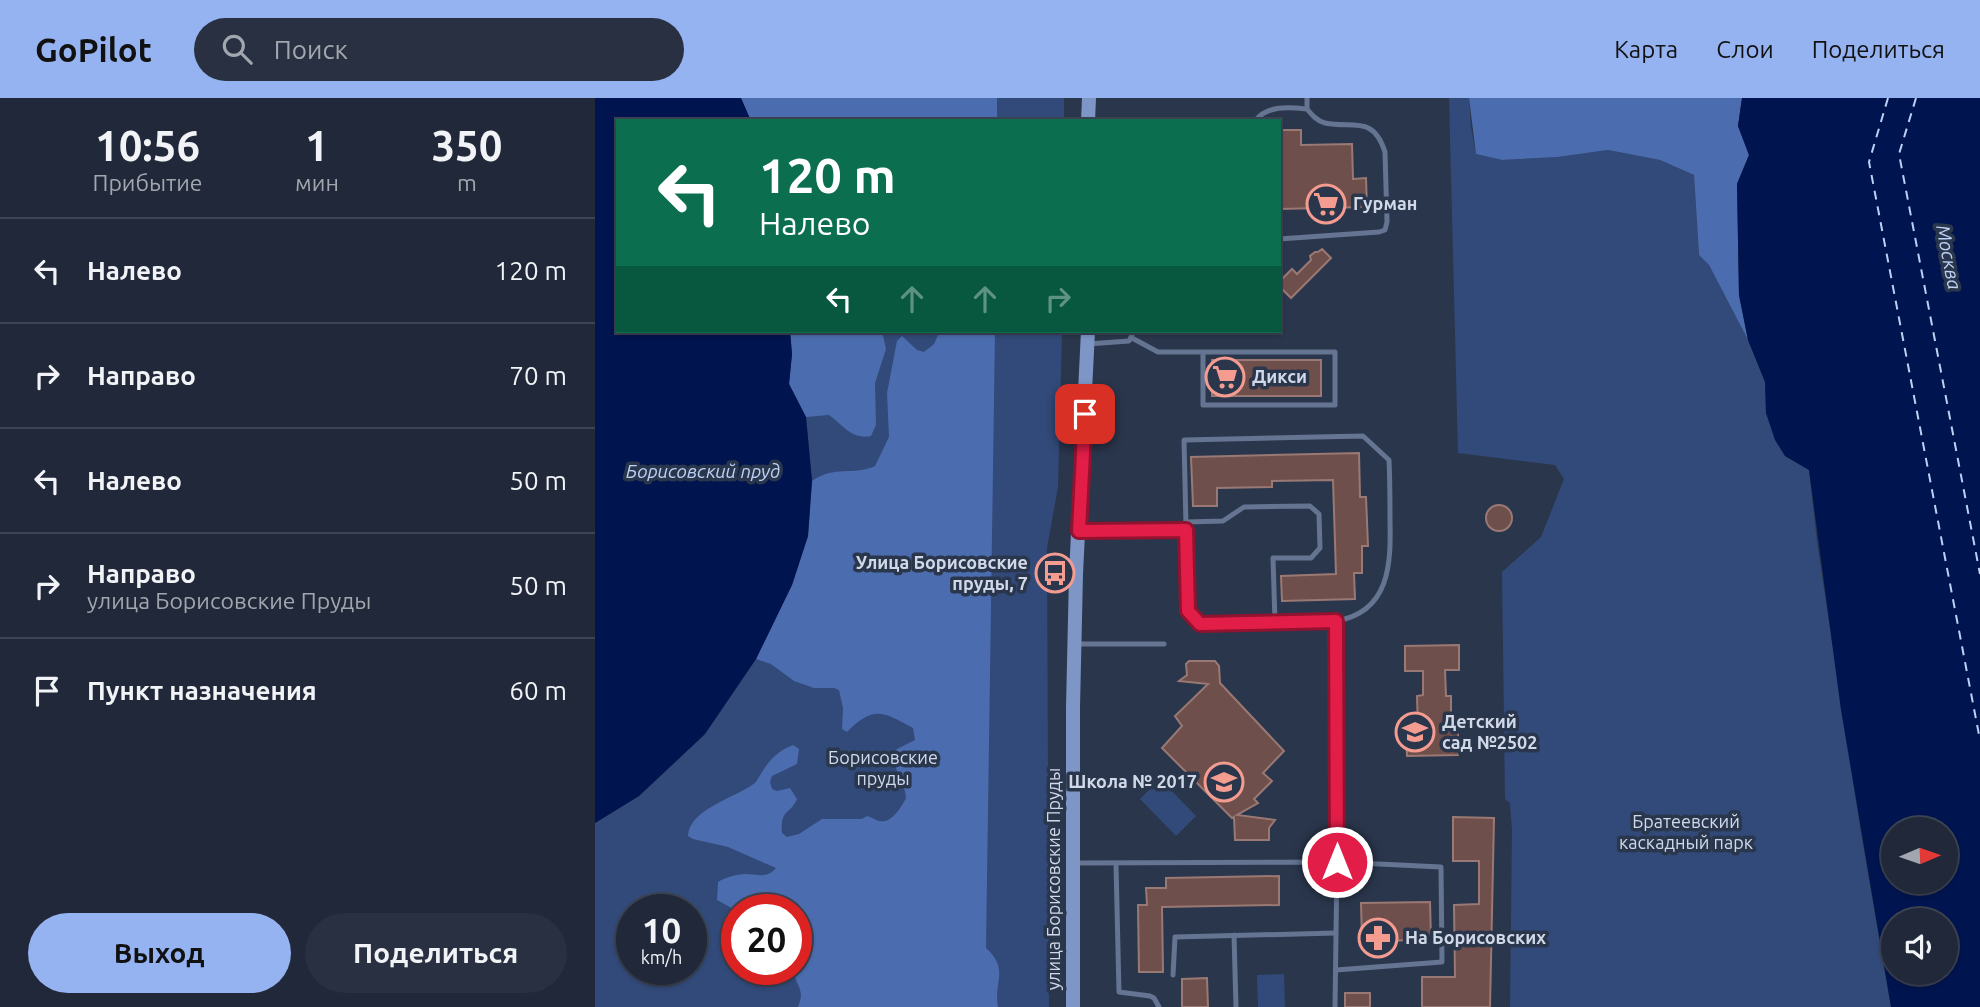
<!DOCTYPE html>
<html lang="ru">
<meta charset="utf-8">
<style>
:root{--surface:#202839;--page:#283041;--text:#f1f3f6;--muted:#a2a6ae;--line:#3d4453;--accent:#95b2f1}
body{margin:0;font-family:Ubuntu,sans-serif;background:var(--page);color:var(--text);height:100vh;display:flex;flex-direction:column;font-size:26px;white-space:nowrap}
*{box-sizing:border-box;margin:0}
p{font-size:23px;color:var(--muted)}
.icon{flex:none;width:38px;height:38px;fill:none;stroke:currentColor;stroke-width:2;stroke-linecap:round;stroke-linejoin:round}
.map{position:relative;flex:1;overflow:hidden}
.sheet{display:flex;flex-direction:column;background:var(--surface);width:595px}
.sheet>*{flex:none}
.top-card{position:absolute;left:21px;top:21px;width:665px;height:214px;border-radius:0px;box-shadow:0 2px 5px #0004,0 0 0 2px var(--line);background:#0b6e4f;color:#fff;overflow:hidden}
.needle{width:46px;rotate:88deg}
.fabs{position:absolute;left:1286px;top:719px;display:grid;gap:14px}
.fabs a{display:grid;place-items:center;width:77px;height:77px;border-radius:50%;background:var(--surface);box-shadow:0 2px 5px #0004,0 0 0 2px var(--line);font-size:35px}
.speed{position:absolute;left:21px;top:796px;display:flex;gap:14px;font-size:35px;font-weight:700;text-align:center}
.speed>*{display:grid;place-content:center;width:91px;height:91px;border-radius:50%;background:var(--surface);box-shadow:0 2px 5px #0004,0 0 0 2px var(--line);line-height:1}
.speed small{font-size:18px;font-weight:400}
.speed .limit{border:10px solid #d22;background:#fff;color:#111}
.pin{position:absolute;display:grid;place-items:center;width:60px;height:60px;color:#fff;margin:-30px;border-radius:14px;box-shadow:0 4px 10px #0006}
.me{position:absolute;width:77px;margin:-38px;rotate:0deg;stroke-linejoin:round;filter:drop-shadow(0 0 5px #0008)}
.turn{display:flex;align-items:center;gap:24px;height:147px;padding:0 28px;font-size:32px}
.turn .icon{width:91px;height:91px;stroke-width:2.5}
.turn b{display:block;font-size:49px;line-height:60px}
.lanes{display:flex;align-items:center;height:66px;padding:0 28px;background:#0003;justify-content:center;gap:35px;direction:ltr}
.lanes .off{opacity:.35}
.eta{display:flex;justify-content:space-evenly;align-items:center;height:119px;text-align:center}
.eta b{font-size:42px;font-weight:700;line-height:49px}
.action{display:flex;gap:14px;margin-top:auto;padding:14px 28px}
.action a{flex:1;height:80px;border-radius:42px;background:var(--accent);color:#111;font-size:28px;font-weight:700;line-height:80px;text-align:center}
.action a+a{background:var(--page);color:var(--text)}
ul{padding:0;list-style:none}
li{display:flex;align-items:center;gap:21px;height:105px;padding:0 28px;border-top:2px solid var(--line)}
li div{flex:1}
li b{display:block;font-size:26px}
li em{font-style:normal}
header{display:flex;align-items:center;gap:42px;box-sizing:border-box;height:98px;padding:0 35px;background:var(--accent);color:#111}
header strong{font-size:33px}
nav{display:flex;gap:38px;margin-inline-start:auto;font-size:24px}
.search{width:490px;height:63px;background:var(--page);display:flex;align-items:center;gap:18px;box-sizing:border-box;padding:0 24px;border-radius:38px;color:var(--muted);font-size:26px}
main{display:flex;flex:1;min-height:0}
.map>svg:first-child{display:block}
</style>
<header>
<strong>GoPilot</strong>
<div class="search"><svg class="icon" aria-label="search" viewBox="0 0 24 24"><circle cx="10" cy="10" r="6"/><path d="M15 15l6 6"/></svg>Поиск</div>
<nav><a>Карта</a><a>Слои</a><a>Поделиться</a></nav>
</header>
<main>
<section class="sheet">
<div class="eta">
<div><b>10:56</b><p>Прибытие</p></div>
<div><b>1</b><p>мин</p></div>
<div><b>350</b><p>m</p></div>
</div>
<ul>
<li><svg class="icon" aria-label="left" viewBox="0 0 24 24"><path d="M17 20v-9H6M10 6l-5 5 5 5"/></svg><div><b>Налево</b></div><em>120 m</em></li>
<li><svg class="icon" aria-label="right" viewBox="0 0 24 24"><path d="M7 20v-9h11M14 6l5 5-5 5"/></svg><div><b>Направо</b></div><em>70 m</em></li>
<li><svg class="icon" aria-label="left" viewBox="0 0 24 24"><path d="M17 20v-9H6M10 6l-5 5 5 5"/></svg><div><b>Налево</b></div><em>50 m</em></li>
<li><svg class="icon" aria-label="right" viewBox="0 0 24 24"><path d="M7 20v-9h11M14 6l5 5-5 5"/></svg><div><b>Направо</b><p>улица Борисовские Пруды</p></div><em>50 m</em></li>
<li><svg class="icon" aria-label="arrive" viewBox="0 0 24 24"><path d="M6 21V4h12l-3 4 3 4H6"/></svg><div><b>Пункт назначения</b></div><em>60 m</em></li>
</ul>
<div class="action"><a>Выход</a><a>Поделиться</a></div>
</section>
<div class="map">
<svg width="1385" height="909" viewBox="0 0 1385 909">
<rect width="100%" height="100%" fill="#2a364c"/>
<g fill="#324a79" fill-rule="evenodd">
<path d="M146 0H469V23H156Z"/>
<path d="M854 0H874L876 29 881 56 907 62 963 59 1013 52 1065 62 1099 77 1104 157 1114 167 1153 242 1170 284 1171 315 1190 358 1214 372 1222 444 1266 735 1296 909H915L917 732 915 705 910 701 907 474 946 439 969 381 960 367 863 355Z"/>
<path d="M195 233H467L463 389 452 450 454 909H0V725L44 698 110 636 161 561 197 487 213 438 217 383 211 319 203 305ZM37 812H96V872H37ZM142 812H201V872H142Z"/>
<path d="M565 681 601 718 581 738 545 701Z"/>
<path d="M689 876 690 909H663L662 877Z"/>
</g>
<g fill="#4b6cae">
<path d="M146 0H402V23H156Z"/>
<path d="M874 0H1147L1143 28 1154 57 1142 86 1144 197 1153 242 1114 167 1104 157 1099 77 1065 62 1013 52 963 59 907 62 881 56Z"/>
<path d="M195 233H287L291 251 280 285 281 327 276 338C257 342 248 327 234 317L211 319 194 286 197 256Z"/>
<path d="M345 233H400L391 850C415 872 398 884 403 909H203C211 890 200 889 199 872H201V812L142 813 122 802 123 784C129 780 142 776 150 776 162 776 172 781 181 770L133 749 98 741 93 738C94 711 142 699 160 685 163 681 166 675 169 671 177 659 185 652 198 647L204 651 202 666 177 678 175 684 177 691 182 693 195 690 202 701C195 717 185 711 187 735L192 739 204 736 227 721H267L272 718C277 719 280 722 284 723 297 726 306 709 311 700 310 683 299 674 298 656L302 651 320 642 318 630C288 614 279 607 252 634L247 631 248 610 244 592 239 590H219L199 583 176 566 161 561 197 487 213 438 217 383C239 367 259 378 280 368L294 339 292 295 302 243 307 238 322 252 329 254 339 246Z"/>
</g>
<g fill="#00144f" fill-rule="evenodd">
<path d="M0 0H146L156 23H23V233H195L197 256 194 286 211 319 217 383 213 438 197 487 161 561 110 636 44 698 0 725Z"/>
<path d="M1147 0H1385V909H1296L1246 612 1214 372 1190 358 1180 342 1171 315 1170 284 1153 242 1144 197 1142 86 1154 57 1143 28ZM1298 732H1351V784H1298ZM1298 822H1351V875H1298Z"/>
</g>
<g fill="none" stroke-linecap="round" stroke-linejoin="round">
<g stroke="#bdd1f6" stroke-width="2" stroke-dasharray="9 7" stroke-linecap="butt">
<path d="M1293 0 1274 64 1385 642"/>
<path d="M1321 0 1304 56 1385 476"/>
</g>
</g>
<g fill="#6f4f4b" stroke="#9a7974" stroke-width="2">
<path d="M684 32H706V47L757 46 758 81 771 80 772 109 684 111Z"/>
<path d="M727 151 736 160 696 200 684 188V184L697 171 702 176 716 162 715 158 720 154H723Z"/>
<rect x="617" y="262" width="109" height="36"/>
<path d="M764 355 765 399H771L773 448H767V475H759L760 501 687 503 686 478 741 476 738 382 677 383V389L622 390V408H598L596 359Z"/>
<circle cx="904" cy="420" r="13"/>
<path d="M864 547V572H850L851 598H856V630H863V657L812 658 811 631H823L822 598 828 597V573H810V548Z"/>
<path d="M594 563H620L624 568 625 585 689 653 668 675 677 683 659 701 663 705 642 717 680 722 674 730V742H640L639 719 637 720 567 650 587 628 580 618 613 586 584 583 592 577 591 566Z"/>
<path d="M858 719 899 720 895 909H827V879H860L859 807 884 806V763H858Z"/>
<path d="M684 778V807L567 809 568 874H544L543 807H552L551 790H571V780Z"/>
<path d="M835 804 836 842 767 843 766 805Z"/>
<path d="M612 880 613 909H587V881Z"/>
<rect x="750" y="895" width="25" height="14"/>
</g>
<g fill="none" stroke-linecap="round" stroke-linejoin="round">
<g stroke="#647491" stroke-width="5">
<path d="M660 23C672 7 694 9 712 11"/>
<path d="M684 141 784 134 790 132 792 124 790 54C778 16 757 31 730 25 722 23 717 17 712 11V0"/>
<path d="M537 240 563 254H740V307H608V254"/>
<path d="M493 246 534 243 539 233"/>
<path d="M768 338 794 362C795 382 795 402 795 422 796 466 795 514 741 523L605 526 593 513 589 342Z"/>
<path d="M591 424 628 423 649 409 715 408 724 416 725 450 716 460H678L680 524"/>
<path d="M484 433 591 432"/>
<path d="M482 546H569"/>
<path d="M481 765 742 764 846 769 847 864 741 872"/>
<path d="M521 766 524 894 555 898 559 900 564 909"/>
<path d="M639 837 641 909"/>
<path d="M578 877 580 839 741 835"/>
<path d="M740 909 742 764 741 523"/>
</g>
<g stroke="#7d96c5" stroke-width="14">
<path d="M493 23 494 0"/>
<path d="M478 909V609L481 476 493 233"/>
</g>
</g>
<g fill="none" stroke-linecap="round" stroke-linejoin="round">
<defs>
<path id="route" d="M490 316 484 433 591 432 593 513 605 526 741 523 742 764"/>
</defs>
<use href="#route" stroke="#92132f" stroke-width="18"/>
<use href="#route" stroke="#e11d48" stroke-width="12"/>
</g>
<defs>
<symbol id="supermarket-ring" viewBox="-11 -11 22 22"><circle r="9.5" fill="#2a364c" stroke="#f59c91" stroke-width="1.5"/><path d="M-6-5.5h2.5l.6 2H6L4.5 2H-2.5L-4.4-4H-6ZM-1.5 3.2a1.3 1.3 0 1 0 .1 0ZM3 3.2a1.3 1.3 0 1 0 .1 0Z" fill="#f59c91"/></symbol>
<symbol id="bus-ring" viewBox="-11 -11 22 22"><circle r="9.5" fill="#2a364c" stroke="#f59c91" stroke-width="1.5"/><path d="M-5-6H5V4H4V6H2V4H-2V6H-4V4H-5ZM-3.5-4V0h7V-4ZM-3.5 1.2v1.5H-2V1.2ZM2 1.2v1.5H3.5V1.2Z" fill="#f59c91"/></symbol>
<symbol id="school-ring" viewBox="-11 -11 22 22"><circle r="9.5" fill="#2a364c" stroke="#f59c91" stroke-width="1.5"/><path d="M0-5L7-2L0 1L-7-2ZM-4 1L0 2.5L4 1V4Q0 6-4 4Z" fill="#f59c91"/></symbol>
<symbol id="pharmacy-ring" viewBox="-11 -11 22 22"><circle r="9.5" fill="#2a364c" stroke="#f59c91" stroke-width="1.5"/><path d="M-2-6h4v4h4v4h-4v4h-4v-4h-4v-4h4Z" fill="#f59c91"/></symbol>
</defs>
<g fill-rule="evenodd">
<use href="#supermarket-ring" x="709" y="84" width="44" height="44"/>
<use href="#supermarket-ring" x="608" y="257" width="44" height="44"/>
<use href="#bus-ring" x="438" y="453" width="44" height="44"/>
<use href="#school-ring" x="798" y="612" width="44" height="44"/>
<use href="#school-ring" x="607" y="662" width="44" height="44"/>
<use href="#pharmacy-ring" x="761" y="818" width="44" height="44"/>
</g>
<g text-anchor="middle" stroke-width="7" stroke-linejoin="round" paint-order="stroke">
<g font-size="18" font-weight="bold" fill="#d1d9e8" stroke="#2a364c" text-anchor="start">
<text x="758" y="112">Гурман</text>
<text x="657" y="285">Дикси</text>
<text x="433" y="471" text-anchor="end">Улица Борисовские<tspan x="433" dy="21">пруды, 7</tspan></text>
<text x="847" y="630">Детский<tspan x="847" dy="21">сад №2502</tspan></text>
<text x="602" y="690" text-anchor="end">Школа № 2017</text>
<text x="810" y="846">На Борисовских</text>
</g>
<g font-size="18" fill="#d0daed" stroke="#2a364c">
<text x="288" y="666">Борисовские<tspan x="288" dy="21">пруды</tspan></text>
<text x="1091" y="730">Братеевский<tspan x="1091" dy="21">каскадный парк</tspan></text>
</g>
<g font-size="18" fill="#d1d9e8" stroke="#2a364c">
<text transform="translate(459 781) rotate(-90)" y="6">улица Борисовские Пруды</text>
</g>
<g font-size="19" font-style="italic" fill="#bdd1f6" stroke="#2a364c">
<text transform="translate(1354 159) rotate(79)" y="7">Москва</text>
<text x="108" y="380">Борисовский пруд</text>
</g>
</g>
</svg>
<div class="fabs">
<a><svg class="needle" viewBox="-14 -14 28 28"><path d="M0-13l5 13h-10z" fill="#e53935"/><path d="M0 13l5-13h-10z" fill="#a2a6ae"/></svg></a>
<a><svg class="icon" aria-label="sound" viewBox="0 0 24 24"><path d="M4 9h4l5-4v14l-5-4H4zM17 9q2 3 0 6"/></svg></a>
</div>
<div class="speed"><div>10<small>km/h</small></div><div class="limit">20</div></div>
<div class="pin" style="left:490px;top:316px;background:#d93025"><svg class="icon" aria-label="arrive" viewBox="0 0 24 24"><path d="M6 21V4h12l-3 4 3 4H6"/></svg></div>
<svg class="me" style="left:742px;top:764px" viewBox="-20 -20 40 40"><circle r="17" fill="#e11d48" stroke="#fff" stroke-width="3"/><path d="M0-11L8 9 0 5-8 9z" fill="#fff"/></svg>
<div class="top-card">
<div class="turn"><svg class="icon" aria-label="left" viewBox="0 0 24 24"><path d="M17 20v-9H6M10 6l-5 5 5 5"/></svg><div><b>120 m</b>Налево</div></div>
<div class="lanes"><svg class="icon" aria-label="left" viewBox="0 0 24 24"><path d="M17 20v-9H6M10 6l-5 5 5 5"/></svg><svg class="icon off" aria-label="ahead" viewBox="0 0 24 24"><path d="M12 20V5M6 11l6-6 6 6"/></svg><svg class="icon off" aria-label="ahead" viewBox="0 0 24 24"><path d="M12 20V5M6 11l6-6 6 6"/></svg><svg class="icon off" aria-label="right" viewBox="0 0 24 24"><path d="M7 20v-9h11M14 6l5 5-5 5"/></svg></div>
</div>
</div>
</main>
